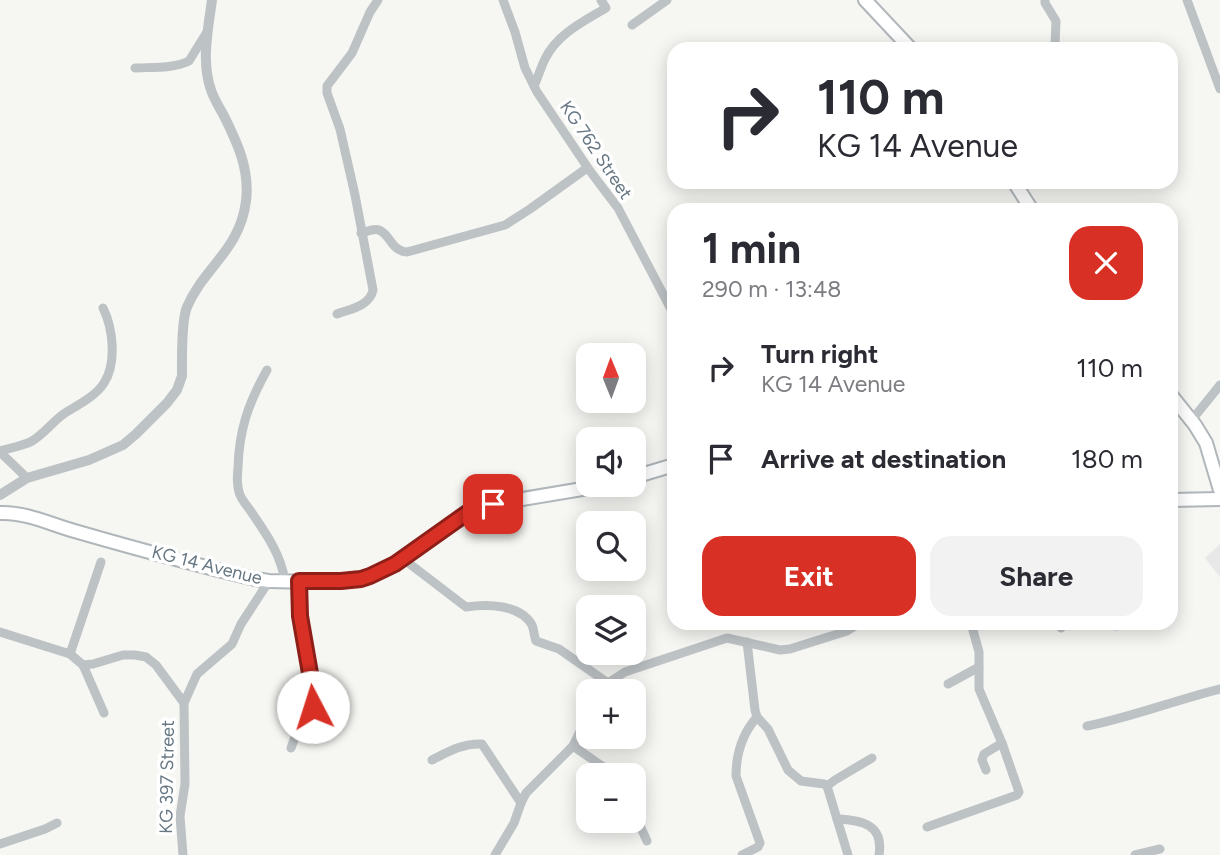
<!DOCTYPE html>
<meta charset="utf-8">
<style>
:root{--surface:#fff;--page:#f2f2f3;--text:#2b2b33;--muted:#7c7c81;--accent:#d93025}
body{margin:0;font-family:Figtree,sans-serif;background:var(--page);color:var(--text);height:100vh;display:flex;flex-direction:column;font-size:26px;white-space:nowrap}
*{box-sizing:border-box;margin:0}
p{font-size:23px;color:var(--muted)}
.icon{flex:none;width:38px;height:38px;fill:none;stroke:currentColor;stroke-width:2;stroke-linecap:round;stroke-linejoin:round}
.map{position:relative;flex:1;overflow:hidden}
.side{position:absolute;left:667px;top:203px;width:511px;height:427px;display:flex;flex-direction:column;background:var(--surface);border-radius:21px;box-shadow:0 4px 18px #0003}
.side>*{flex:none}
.banner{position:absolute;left:667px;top:42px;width:511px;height:147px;border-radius:21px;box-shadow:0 4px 18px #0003;background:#fff;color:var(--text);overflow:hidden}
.needle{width:46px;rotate:359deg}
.buttons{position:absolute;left:576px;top:343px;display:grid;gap:14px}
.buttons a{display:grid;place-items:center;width:70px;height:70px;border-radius:14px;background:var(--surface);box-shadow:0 4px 18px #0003;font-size:35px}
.pin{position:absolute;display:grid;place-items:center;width:60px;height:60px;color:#fff;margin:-30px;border-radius:14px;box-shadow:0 4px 10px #0006}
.me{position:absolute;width:77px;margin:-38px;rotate:355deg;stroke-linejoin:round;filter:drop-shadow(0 0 5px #0008)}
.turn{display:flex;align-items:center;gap:24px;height:147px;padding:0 35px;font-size:32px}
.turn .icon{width:91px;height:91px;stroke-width:2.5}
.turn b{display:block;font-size:49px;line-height:60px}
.round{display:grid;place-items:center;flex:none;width:74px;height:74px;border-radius:21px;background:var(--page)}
.summary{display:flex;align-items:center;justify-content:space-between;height:119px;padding:0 35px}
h1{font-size:42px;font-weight:700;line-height:52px}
.action{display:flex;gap:14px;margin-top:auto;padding:14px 35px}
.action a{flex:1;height:80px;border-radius:21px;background:var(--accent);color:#fff;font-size:28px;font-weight:700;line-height:80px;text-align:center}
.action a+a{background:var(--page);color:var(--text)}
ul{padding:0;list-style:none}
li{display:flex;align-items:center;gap:21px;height:91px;padding:0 35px}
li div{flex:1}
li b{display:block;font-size:26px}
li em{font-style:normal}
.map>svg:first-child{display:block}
</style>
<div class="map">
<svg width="1220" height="855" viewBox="0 0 1220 855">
<rect width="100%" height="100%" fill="#f6f6f3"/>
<path fill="#e7e8e7" d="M1220 544V577L1205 558Z"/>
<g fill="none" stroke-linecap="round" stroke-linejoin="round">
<defs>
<g id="secondary">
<path d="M865 0 911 49"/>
<path d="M1014 182 1032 210"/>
<path d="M1171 395 1195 425 1206 443 1220 490"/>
<path d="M634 477 674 465"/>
<path d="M1171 500 1220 499"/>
<path d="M0 513C27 512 52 525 78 532 137 549 196 565 255 579L269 581 315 582 361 579 381 571 395 564 467 513 493 504 606 485"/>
</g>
</defs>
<use href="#secondary" stroke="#b0b6ba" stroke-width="16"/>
<g stroke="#bdc2c5" stroke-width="9">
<path d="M503 0 515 32 525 68 537 92 590 171 618 208 674 315"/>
<path d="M1045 0V3L1056 21 1055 45 1052 49"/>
<path d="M1187 0 1220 89"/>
<path d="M632 25 667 0"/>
<path d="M135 68C152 67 172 69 189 61L207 32"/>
<path d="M534 86C538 77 541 67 545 59 557 34 583 22 606 8L601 0"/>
<path d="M361 233C366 232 374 228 379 230 391 235 391 251 407 252L505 225 530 209 587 168"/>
<path d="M337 314C350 309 370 306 373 290L355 195 340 129 327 93V86L352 53 370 12 378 0"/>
<path d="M267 370C248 404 239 430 238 468 237 477 237 487 240 495 243 502 249 508 252 513 267 535 281 555 285 581"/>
<path d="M1191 421 1220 385"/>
<path d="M0 451C10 448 23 446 32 441 44 434 53 421 65 413 78 405 96 396 104 383 117 363 113 328 103 308"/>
<path d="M0 452 27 478"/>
<path d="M402 558 466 607C487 604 520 604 532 625 534 630 534 636 536 641L559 649 608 683"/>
<path d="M1115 623 1116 626"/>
<path d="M1061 628 1065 623"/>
<path d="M0 632 70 654 83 665 93 664 123 655H135L146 657 156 665 184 703 185 784 180 816 183 855"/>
<path d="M747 642 755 710 757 717 768 729 788 770 801 781 824 784 827 786 848 855"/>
<path d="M70 654 101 562"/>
<path d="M83 665 104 713"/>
<path d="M948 684 979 667"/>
<path d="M602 691 608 683 625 672 727 638 780 650 790 649 847 631 860 623"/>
<path d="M184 703 197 674 232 644 241 624 269 581"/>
<path d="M1087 726C1132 717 1175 700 1220 689"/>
<path d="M573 746 615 775"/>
<path d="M291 748 295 737 301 726 310 719 313 713V707L311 679 300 616 299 581"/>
<path d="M432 760C448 752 463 743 482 744L521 803"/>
<path d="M986 770 982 760 984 754 1002 743"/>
<path d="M827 786 835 780 872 758"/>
<path d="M634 813 647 841"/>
<path d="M837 819C861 820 884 824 879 855"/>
<path d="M927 827 1017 795 1019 792 1002 743 979 689V652L971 623"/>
<path d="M0 844 45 829 57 823"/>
<path d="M495 855 514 823 521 803 526 793 573 746 588 715"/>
<path d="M742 855 758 847 760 843 736 776C736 754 743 733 757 717"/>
<path d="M1135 855 1160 849"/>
</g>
<path stroke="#bdc2c5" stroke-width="10" d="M0 495 27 478 89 460 123 445 136 434 167 403 177 390 182 376C182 359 181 321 187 307 204 267 240 250 246 201 250 169 237 142 223 114 219 107 214 99 211 90 201 62 208 29 212 0"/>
<use href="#secondary" stroke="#fff" stroke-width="12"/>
</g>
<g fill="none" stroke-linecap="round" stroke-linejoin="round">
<defs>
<path id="route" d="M313 707 311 679 300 616 299 581H341L361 579 370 576 395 564 467 513 493 504"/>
</defs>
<use href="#route" stroke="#8d1f18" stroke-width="18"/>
<use href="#route" stroke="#d93025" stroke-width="12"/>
</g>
<g text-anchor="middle" stroke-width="7" stroke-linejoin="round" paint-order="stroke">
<g font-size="18" fill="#677783" stroke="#fff">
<text transform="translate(596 150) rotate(56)" y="6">KG 762 Street</text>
<text transform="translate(207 565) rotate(14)" y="6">KG 14 Avenue</text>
<text transform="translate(167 777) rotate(-89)" y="6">KG 397 Street</text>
</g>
</g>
</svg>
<div class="buttons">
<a><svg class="needle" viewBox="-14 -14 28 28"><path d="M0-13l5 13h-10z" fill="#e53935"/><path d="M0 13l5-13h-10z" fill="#7c7c81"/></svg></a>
<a><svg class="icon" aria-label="sound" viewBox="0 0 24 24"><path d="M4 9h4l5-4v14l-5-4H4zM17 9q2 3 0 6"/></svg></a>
<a><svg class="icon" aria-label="search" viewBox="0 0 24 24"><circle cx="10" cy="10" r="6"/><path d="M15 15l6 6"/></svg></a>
<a><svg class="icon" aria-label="layers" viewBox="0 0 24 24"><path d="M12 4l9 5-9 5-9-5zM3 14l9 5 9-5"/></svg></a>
<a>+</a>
<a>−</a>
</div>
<div class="pin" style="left:493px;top:504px;background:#d93025"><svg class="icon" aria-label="arrive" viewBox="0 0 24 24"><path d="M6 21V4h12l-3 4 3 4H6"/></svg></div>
<svg class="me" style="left:313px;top:707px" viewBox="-20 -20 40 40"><circle r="19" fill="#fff"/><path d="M0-13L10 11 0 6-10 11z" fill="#d93025"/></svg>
<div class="banner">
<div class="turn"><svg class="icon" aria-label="right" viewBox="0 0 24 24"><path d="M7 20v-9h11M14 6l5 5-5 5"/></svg><div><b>110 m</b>KG 14 Avenue</div></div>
</div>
<section class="side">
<div class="summary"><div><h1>1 min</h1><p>290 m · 13:48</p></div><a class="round" style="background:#d93025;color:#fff"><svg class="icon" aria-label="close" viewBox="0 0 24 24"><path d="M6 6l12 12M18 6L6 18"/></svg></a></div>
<ul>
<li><svg class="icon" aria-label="right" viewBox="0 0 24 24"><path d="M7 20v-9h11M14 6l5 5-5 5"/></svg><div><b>Turn right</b><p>KG 14 Avenue</p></div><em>110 m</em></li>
<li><svg class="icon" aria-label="arrive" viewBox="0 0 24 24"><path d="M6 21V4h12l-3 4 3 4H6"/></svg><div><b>Arrive at destination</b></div><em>180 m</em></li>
</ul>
<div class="action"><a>Exit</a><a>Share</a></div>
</section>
</div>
